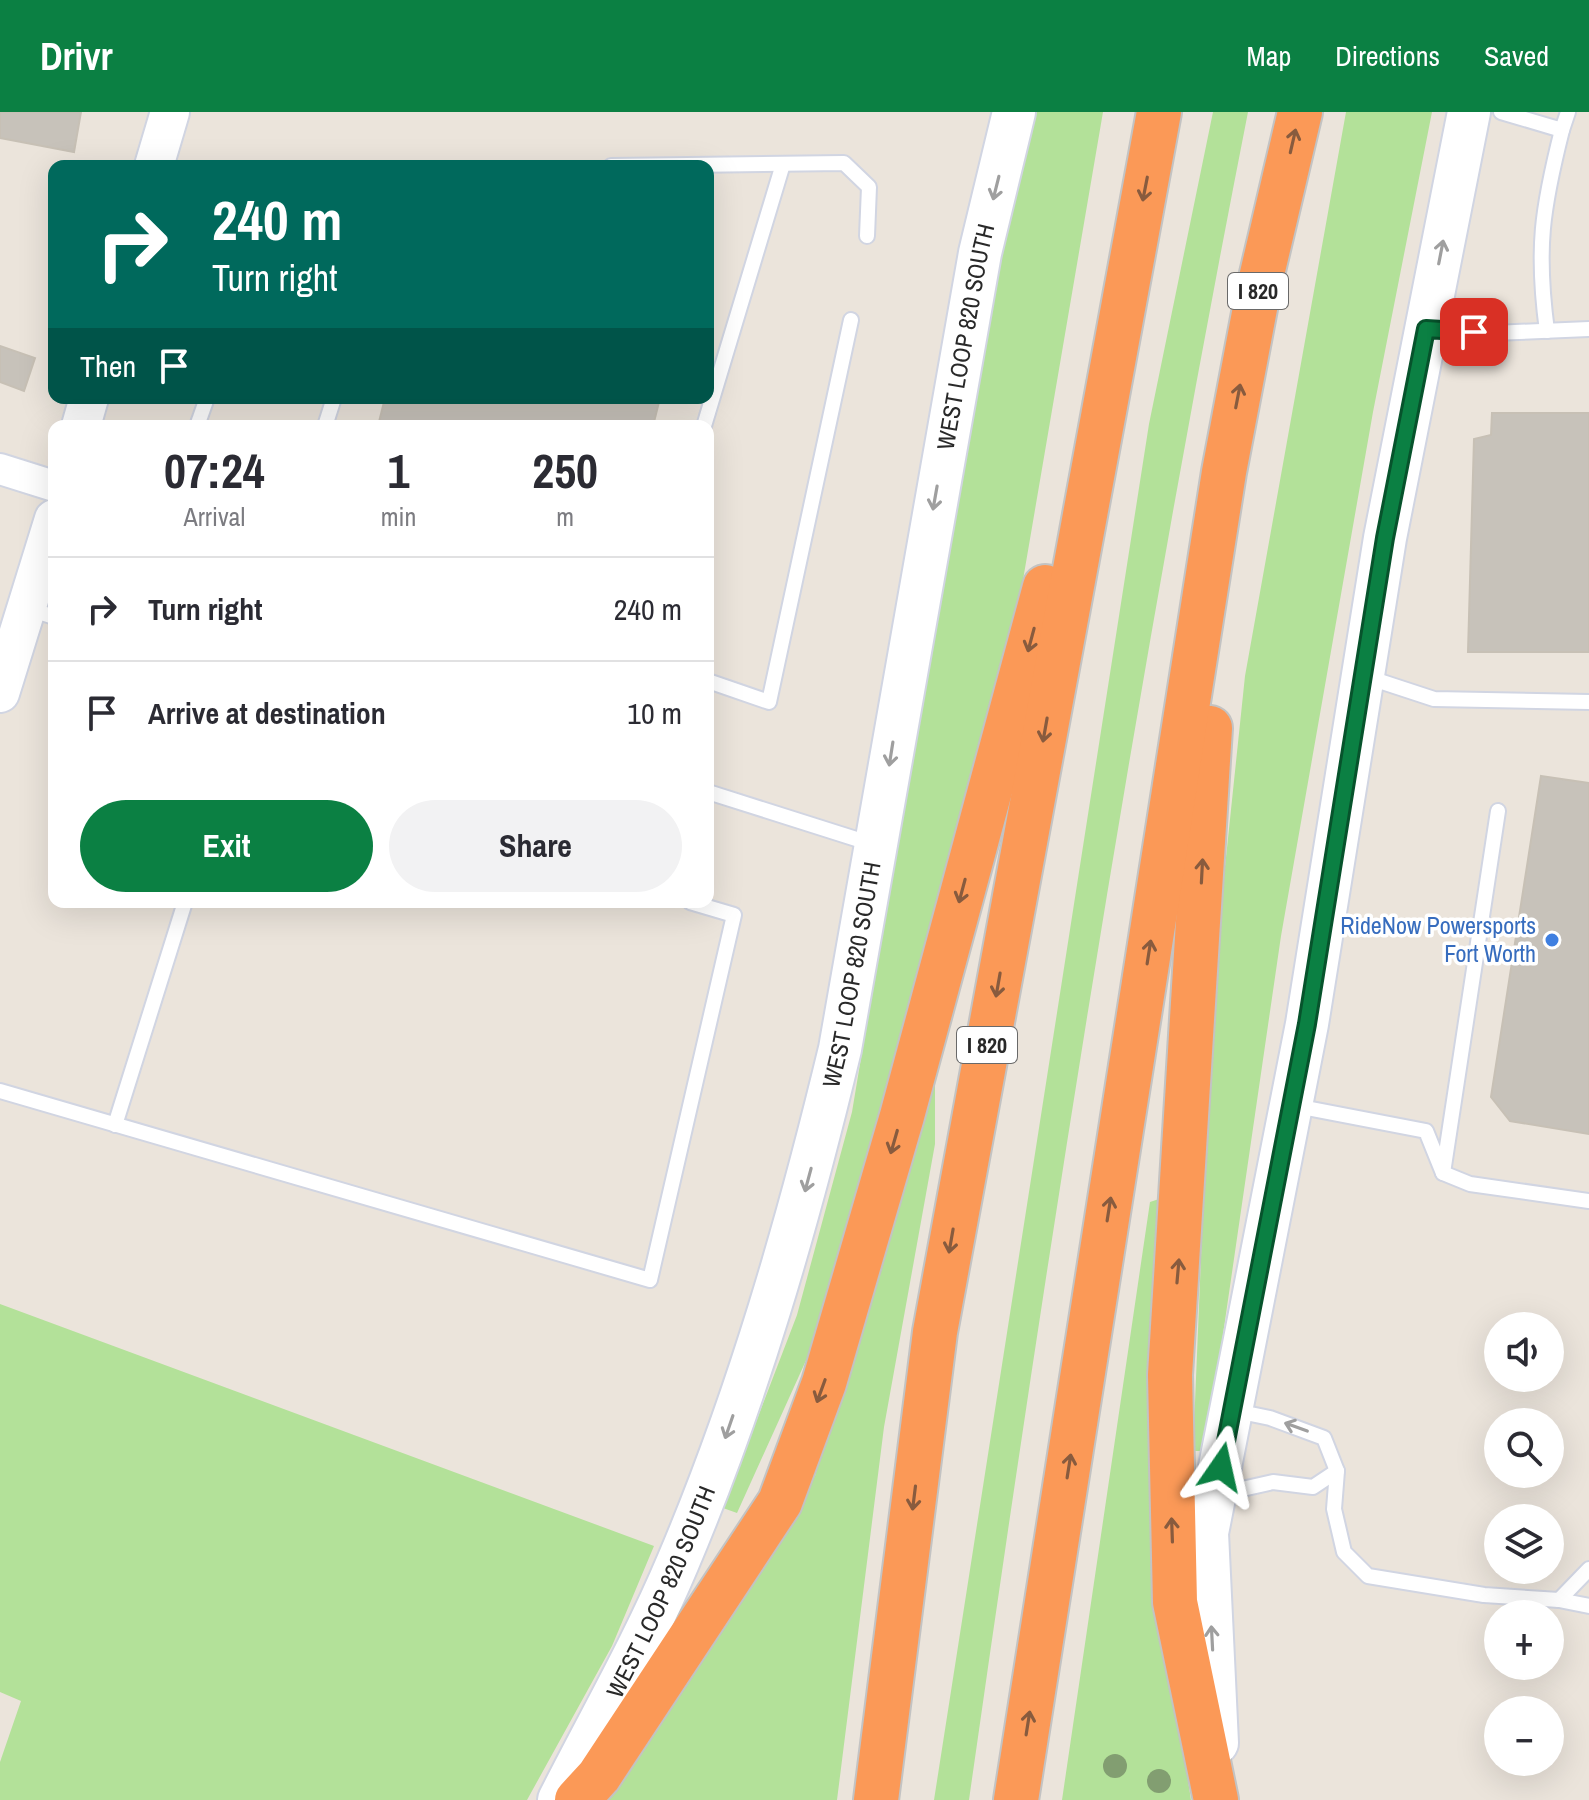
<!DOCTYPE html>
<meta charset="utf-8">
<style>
:root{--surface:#fff;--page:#f2f2f3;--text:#2b2b33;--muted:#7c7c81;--line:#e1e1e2;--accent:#0b8043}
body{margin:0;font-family:"Archivo Narrow",sans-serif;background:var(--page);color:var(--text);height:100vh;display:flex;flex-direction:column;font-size:30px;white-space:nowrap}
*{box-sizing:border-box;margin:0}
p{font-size:26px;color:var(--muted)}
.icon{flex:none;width:44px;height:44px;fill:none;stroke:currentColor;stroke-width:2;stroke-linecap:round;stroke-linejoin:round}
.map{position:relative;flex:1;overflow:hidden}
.side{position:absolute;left:48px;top:308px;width:666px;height:488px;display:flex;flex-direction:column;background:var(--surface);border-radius:16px;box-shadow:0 8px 32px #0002}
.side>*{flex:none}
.top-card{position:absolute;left:48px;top:48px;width:666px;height:244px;border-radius:16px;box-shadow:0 8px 32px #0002;background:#00695c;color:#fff;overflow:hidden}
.controls{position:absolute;left:1484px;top:1200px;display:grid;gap:16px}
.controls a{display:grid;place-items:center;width:80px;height:80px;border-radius:50%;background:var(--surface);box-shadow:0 8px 32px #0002;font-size:40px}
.pin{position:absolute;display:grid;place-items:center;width:68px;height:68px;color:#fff;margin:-34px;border-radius:16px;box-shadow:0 4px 12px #0006}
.me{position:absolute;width:88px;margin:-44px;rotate:11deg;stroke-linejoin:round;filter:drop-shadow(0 0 6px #0008)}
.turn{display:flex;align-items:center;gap:28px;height:168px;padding:0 32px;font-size:36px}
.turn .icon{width:104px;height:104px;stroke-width:2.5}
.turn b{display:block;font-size:56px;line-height:68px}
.then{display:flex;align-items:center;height:76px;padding:0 32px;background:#0003;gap:16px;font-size:30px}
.eta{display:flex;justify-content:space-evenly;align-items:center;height:136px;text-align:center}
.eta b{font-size:48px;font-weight:700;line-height:56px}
.action{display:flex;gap:16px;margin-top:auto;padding:16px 32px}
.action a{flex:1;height:92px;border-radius:48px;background:var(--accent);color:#fff;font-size:32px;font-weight:700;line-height:92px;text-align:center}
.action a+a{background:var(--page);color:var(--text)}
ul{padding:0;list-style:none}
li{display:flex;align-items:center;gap:24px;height:104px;padding:0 32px;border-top:2px solid var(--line)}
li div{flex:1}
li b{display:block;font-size:30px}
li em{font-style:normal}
header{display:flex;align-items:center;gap:48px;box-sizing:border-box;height:112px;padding:0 40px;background:var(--accent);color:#fff}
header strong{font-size:38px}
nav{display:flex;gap:44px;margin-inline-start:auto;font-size:28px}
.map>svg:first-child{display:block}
</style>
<header>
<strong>Drivr</strong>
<nav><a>Map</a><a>Directions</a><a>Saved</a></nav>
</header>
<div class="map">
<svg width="1589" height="1688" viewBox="0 0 1589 1688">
<rect width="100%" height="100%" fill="#ebe4db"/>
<g fill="#b3e199">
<path d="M1026 0H1103L1017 503 854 1115 808 1244 737 1401 723 1396 797 1203 852 1000 931 527Z"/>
<path d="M1213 0H1248C1138 559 1049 1124 969 1688H934L1149 312Z"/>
<path d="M1346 0H1432L1373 300 1281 824 1206 1339H1193L1212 879 1245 564Z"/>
<path d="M935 959V1032L884 1315 837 1688H605L815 1364Z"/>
<path d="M1168 1084 1151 1428 1191 1688H1062L1150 1090Z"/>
<path d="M0 1192 654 1434 612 1534 527 1688H0V1650L21 1589 0 1580Z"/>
</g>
<g fill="#c7c2ba" stroke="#c7c0b5" stroke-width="2">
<path d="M0 0H81L74 40 0 26Z"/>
<path d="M0 234 35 246 24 279 0 270Z"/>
<path d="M385 286H660L653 314H378Z"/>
<path d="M1492 301H1589V540H1468L1474 327 1491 323Z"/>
<path d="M1541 664 1589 671V1022L1510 1009 1491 985Z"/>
</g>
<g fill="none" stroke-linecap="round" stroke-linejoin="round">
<defs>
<g id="service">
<path d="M1501 0 1562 18 1568 0"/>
<path d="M611 54 844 51 869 75 867 124"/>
<path d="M1430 217 1493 221 1589 217"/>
<path d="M1547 219C1536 137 1542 97 1562 18"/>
<path d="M197 314 207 286"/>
<path d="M325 314 334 286"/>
<path d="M704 314 783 52"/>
<path d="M27 496 54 505"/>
<path d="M1367 565 1434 587 1589 590"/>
<path d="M708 569 769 590 851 208"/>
<path d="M708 680 872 732"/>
<path d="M0 979 650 1168 734 803 690 790"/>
<path d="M1296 994 1426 1019 1443 1061 1470 1072 1589 1089"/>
<path d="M115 1013 185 790"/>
<path d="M1443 1061 1498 699"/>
<path d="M1236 1299 1270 1306 1324 1326 1337 1359 1334 1397 1344 1440 1368 1464 1484 1483 1559 1488 1589 1494"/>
<path d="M1220 1382 1273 1370 1313 1375 1337 1359"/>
<path d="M1559 1488 1589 1457"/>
</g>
<path id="minor" d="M0 357 54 374"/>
<g id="tertiary">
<path d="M154 54 170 0"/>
<path d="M81 314 89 286"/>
<path d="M0 581 54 407"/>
</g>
<g id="secondary">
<path d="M1217 1631 1207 1421 1307 912 1385 426 1469 0"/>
<path id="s1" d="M559 1688C599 1609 644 1531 678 1450 748 1285 798 1111 840 937L980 141 1014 0"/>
</g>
<g id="motorway">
<path d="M1210 616 1170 1263 1175 1490 1216 1688"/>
<path d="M577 1688 599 1664 780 1390 824 1271 902 1004 1045 475"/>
<path d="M876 1688 935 1220 1159 0"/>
<path d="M1016 1688 1224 360 1259 175 1300 0"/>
</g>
</defs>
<use href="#service" stroke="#d1d5e2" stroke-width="18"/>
<use href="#minor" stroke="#d1d5e2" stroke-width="34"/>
<use href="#tertiary" stroke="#d1d5e2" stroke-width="42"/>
<use href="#secondary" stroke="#d1d5e2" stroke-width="46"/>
<use href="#motorway" stroke="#c3c3c3" stroke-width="48"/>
<use href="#service" stroke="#fff" stroke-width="14"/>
<use href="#minor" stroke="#fff" stroke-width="30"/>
<use href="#tertiary" stroke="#fff" stroke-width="38"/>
<use href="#secondary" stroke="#fff" stroke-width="42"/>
<use href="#motorway" stroke="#fb9957" stroke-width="44"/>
</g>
<g fill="#829e71">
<circle cx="1115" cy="1654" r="12"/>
<circle cx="1159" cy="1669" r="12"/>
</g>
<defs><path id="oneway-shaft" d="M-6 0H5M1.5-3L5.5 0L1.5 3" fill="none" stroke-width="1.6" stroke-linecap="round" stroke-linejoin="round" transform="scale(2)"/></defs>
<g stroke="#885b3e">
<use href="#oneway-shaft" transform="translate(1293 29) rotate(-77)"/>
<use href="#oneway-shaft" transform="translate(1145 77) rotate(101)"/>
<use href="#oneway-shaft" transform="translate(1238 284) rotate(-79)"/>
<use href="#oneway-shaft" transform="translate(1031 528) rotate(105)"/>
<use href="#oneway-shaft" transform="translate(1045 618) rotate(100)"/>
<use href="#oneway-shaft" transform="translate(1202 759) rotate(-87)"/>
<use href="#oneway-shaft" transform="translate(962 779) rotate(105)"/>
<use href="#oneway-shaft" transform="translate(1149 840) rotate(-81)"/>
<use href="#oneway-shaft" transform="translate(998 873) rotate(100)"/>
<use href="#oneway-shaft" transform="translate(894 1030) rotate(106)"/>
<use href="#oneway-shaft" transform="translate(1109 1097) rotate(-81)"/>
<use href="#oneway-shaft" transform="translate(951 1129) rotate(100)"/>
<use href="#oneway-shaft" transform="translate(1178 1159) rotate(-85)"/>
<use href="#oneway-shaft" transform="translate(821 1279) rotate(110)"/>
<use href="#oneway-shaft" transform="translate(1069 1354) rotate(-81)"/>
<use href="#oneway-shaft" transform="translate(914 1386) rotate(97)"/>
<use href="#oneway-shaft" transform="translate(1172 1418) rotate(-92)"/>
<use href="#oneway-shaft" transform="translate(1028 1611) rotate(-81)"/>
</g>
<g stroke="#9f9f9f">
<use href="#oneway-shaft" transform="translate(996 76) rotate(104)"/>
<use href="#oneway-shaft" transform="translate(1441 140) rotate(-79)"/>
<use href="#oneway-shaft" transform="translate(935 386) rotate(100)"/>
<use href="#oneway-shaft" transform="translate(891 642) rotate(99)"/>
<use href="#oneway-shaft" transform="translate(808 1068) rotate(105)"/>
<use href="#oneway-shaft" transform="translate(729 1315) rotate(109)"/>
<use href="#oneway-shaft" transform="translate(1296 1315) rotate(-160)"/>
<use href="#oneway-shaft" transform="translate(1212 1526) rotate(-93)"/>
</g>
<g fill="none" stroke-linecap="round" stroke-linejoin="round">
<defs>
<path id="route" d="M1221 1355 1307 912 1385 426 1426 217 1474 220"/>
</defs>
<use href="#route" stroke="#07532c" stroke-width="20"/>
<use href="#route" stroke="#0b8043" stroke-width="14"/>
</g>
<circle fill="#3f7fe0" stroke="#fff" stroke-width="3" cx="1552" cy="828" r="8"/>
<g text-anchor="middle" stroke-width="7" stroke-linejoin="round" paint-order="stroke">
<g fill="#fff" stroke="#696969" stroke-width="2">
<rect x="1228" y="161" width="60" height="36" rx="6"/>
<rect x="957" y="915" width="60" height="36" rx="6"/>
</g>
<g font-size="22" font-weight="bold" fill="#292929">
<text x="1258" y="187">I 820</text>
<text x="987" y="941">I 820</text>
</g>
<g font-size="24" fill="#292929" stroke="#fff">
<text dy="8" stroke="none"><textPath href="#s1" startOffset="1528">WEST LOOP 820 SOUTH</textPath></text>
<text dy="8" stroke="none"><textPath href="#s1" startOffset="880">WEST LOOP 820 SOUTH</textPath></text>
<text dy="8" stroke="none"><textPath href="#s1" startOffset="232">WEST LOOP 820 SOUTH</textPath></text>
</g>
<g font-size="24" fill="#366cbe" stroke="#fff" text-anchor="end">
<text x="1536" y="822">RideNow Powersports<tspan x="1536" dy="28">Fort Worth</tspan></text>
</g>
</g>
</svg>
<div class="controls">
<a><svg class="icon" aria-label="sound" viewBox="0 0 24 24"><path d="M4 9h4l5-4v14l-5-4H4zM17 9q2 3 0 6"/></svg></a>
<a><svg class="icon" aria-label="search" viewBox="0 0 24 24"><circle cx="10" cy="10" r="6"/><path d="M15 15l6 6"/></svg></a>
<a><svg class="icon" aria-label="layers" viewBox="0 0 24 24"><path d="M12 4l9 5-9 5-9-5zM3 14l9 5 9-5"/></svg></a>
<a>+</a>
<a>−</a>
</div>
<div class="pin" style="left:1474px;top:220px;background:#d93025"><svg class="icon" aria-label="arrive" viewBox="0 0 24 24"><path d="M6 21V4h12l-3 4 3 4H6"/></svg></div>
<svg class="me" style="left:1221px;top:1355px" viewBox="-20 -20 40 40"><path d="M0-17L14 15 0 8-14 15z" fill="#0b8043" stroke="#fff" stroke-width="4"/></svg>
<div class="top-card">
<div class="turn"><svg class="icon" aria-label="right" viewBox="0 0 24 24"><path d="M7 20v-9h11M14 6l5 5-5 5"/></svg><div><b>240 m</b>Turn right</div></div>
<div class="then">Then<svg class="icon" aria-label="arrive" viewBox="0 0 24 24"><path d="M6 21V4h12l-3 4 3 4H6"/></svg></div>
</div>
<section class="side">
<div class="eta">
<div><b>07:24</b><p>Arrival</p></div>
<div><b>1</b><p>min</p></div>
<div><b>250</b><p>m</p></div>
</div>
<ul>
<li><svg class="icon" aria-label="right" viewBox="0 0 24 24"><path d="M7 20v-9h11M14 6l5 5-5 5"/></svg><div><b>Turn right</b></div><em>240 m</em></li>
<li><svg class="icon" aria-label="arrive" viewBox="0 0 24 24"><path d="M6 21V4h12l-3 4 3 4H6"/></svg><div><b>Arrive at destination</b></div><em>10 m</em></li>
</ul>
<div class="action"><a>Exit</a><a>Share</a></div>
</section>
</div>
